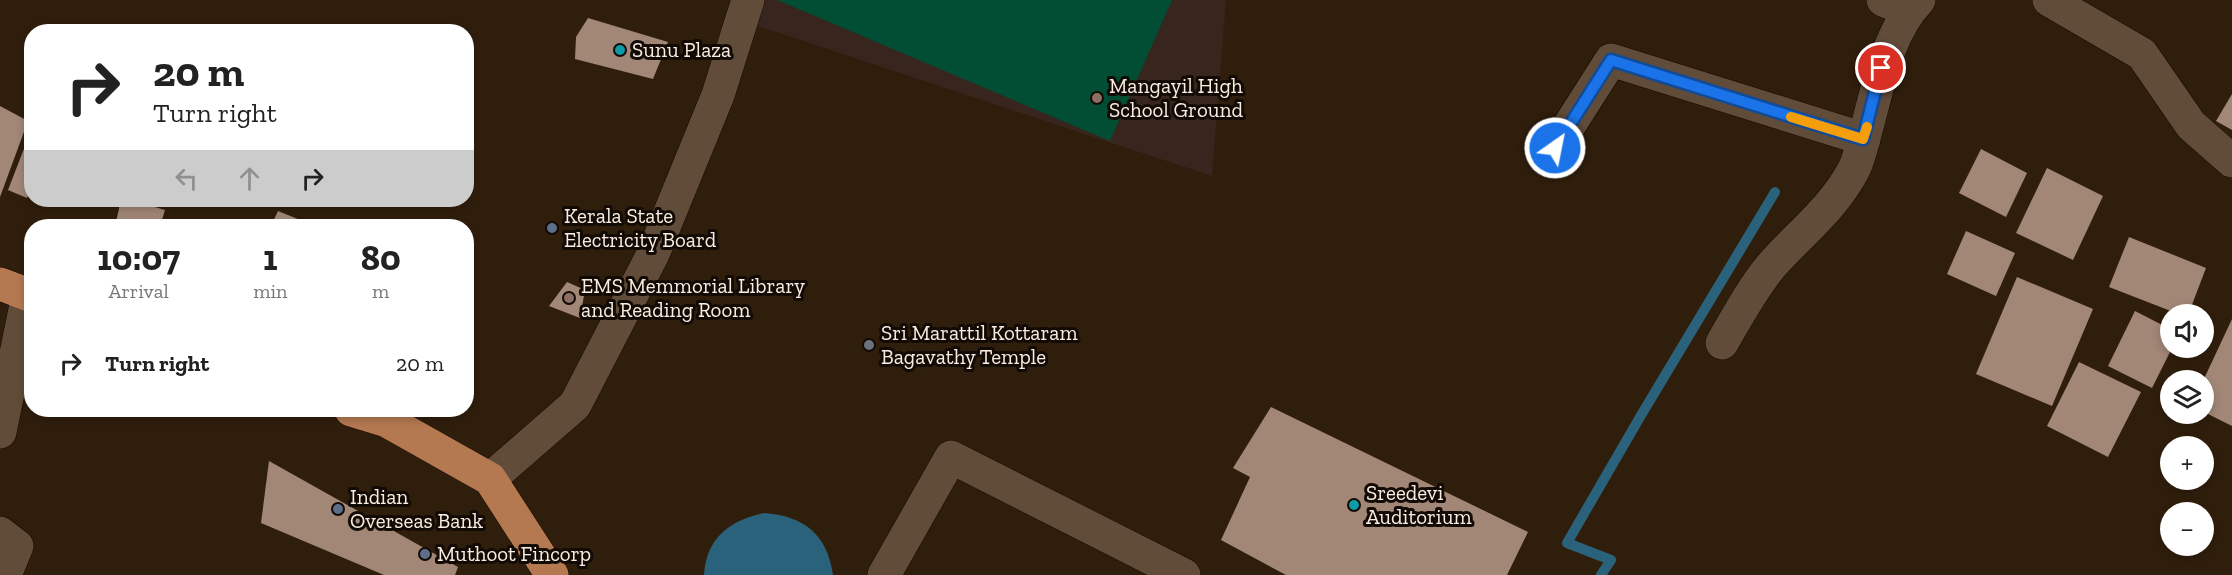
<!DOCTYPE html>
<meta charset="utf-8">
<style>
:root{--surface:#fff;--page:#f2f2f2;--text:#222;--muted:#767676}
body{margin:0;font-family:"Zilla Slab",serif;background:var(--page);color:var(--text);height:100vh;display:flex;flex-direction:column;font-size:22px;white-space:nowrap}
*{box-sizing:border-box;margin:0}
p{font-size:20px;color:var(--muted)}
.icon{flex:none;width:33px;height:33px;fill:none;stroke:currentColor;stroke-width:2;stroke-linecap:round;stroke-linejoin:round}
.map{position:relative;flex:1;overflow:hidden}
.side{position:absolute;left:24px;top:219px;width:450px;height:198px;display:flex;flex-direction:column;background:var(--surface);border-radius:24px;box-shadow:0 3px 9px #0003}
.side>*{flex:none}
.hud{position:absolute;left:24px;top:24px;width:450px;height:183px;border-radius:24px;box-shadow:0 3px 9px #0003;background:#fff;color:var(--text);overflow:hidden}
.fabs{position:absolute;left:2160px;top:304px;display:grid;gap:12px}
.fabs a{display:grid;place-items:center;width:54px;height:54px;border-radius:50%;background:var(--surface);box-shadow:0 3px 9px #0003;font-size:30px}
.pin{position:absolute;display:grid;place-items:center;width:51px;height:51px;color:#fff;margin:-26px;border:3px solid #fff;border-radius:50%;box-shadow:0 2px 6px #0007}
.me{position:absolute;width:66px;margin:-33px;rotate:33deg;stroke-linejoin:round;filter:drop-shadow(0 0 4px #0008)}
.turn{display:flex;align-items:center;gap:21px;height:126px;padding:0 30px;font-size:27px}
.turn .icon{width:78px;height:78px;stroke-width:2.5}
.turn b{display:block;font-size:42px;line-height:51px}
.lanes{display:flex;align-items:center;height:57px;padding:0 30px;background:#0003;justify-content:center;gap:30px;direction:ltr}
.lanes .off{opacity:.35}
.eta{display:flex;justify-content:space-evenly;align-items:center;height:102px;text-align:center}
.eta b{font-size:36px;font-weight:700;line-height:42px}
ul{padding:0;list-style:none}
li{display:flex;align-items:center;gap:18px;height:84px;padding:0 30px}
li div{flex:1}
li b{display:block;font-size:22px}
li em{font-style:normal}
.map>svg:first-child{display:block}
</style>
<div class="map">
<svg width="2232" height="575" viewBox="0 0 2232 575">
<rect width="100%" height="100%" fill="#301e0c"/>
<path fill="#37251e" d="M746 0H1226L1212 176 740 20Z"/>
<path fill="#024e34" d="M777 0H1172L1110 141Z"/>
<path fill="#2a627c" d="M764 513C804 516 827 534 833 575H704C706 538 730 520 764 513Z"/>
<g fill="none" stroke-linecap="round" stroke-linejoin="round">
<path stroke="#2a627c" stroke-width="10" d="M1601 575 1611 560 1567 543 1640 417 1775 192"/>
</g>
<g fill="#a28777">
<path d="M588 18 668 42 653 79 575 59 576 37Z"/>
<path d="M2232 94V130L2216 121Z"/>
<path d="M0 106 28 121 0 197Z"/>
<path d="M32 128V187L27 198 8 190Z"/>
<path d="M1981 149 2027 173 2006 217 1959 193Z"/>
<path d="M2047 168 2103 196 2073 260 2016 233Z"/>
<path d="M121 200H131L165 210 160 226H115Z"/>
<path d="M278 211 315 226H271Z"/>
<path d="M1966 231 2015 253 1996 296 1947 274Z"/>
<path d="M2129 237 2206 268 2188 315H2181L2109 287Z"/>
<path d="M2017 277 2093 309 2052 406 1976 374Z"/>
<path d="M567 282 585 290 580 318 549 306Z"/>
<path d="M2135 311 2170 329 2172 348 2152 388 2108 366Z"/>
<path d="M2232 319V426L2204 412 2203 381Z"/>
<path d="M2079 362 2141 392 2108 457 2047 426Z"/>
<path d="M1271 407 1528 532 1507 575H1286L1221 540 1250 477 1233 468Z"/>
<path d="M269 461 458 567 455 575H384L261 523Z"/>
</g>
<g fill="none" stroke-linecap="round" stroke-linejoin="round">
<defs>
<g id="minor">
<path d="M1883 0 1909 11"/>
<path d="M2049 0 2142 54 2191 125 2232 161"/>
<path d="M1555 148 1611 60 1864 139"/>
<path d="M1722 343C1737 317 1752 289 1771 266 1799 234 1834 208 1854 169 1859 159 1862 145 1865 134 1878 89 1886 35 1919 0"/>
<path d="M0 432 28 295"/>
<path d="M490 479 575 405 653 254 718 95 748 0"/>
<path d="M0 533 17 546 5 575"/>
<path d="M884 575 951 457 1184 575"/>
</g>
<g id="trunk">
<path d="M0 284 32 296"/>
<path d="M351 410 387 421 490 479 552 575"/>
</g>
</defs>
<use href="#minor" stroke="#170800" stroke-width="34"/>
<use href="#trunk" stroke="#170800" stroke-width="34"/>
<use href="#minor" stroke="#614c39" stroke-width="33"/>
<use href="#trunk" stroke="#b47951" stroke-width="33"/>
</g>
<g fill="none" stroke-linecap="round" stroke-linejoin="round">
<defs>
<path id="route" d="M1555 148 1611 60 1863 139 1881 68"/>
</defs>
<use href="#route" stroke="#114b97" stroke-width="15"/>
<use href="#route" stroke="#1a73e8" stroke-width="10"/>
<path stroke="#f59e0b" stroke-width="10" d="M1791 117 1863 139 1867 127"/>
</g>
<g fill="#0f9aa8" stroke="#120a04" stroke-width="2">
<circle cx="620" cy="50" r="6"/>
<circle cx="1354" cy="505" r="6"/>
</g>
<g fill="#8d6e63" stroke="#120a04" stroke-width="2">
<circle cx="1097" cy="98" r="6"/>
<circle cx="569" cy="298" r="6"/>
</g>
<g fill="#5c6f8a" stroke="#120a04" stroke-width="2">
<circle cx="552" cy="228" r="6"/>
<circle cx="338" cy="509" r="6"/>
<circle cx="425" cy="554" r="6"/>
</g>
<circle fill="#6b7280" stroke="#120a04" stroke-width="2" cx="869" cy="345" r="6"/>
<g text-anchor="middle" stroke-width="6" stroke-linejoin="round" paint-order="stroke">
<g font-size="21" fill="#faede2" stroke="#120a04" text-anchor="start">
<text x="632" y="57">Sunu Plaza</text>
<text x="1109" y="93">Mangayil High<tspan x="1109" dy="24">School Ground</tspan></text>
<text x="564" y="223">Kerala State<tspan x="564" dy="24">Electricity Board</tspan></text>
<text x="581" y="293">EMS Memmorial Library<tspan x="581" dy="24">and Reading Room</tspan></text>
<text x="881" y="340">Sri Marattil Kottaram<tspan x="881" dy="24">Bagavathy Temple</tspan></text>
<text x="1366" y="500">Sreedevi<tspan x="1366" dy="24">Auditorium</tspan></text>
<text x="350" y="504">Indian<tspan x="350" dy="24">Overseas Bank</tspan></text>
<text x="437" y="561">Muthoot Fincorp</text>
</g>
</g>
</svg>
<div class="fabs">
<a><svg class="icon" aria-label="sound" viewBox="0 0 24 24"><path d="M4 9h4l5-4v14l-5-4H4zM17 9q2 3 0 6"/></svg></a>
<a><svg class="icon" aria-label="layers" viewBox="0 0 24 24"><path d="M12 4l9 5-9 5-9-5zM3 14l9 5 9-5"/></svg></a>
<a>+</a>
<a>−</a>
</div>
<div class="pin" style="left:1881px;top:68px;background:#d93025"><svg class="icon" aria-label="arrive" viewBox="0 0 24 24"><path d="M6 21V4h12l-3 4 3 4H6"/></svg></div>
<svg class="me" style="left:1555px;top:148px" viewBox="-20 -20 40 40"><circle r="17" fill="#1a73e8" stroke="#fff" stroke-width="3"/><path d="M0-11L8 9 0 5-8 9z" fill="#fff"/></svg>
<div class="hud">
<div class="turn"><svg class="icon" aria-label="right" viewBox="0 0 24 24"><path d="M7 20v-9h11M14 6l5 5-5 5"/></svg><div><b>20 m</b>Turn right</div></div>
<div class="lanes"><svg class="icon off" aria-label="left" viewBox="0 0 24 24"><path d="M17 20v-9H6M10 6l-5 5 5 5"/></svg><svg class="icon off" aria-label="ahead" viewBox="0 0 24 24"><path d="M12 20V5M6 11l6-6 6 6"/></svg><svg class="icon" aria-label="right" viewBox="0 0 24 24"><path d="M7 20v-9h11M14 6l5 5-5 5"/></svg></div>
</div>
<section class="side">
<div class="eta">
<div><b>10:07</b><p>Arrival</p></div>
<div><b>1</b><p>min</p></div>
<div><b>80</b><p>m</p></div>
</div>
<ul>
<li><svg class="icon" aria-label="right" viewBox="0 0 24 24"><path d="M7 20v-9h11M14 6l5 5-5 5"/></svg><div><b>Turn right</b></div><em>20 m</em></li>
</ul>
</section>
</div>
